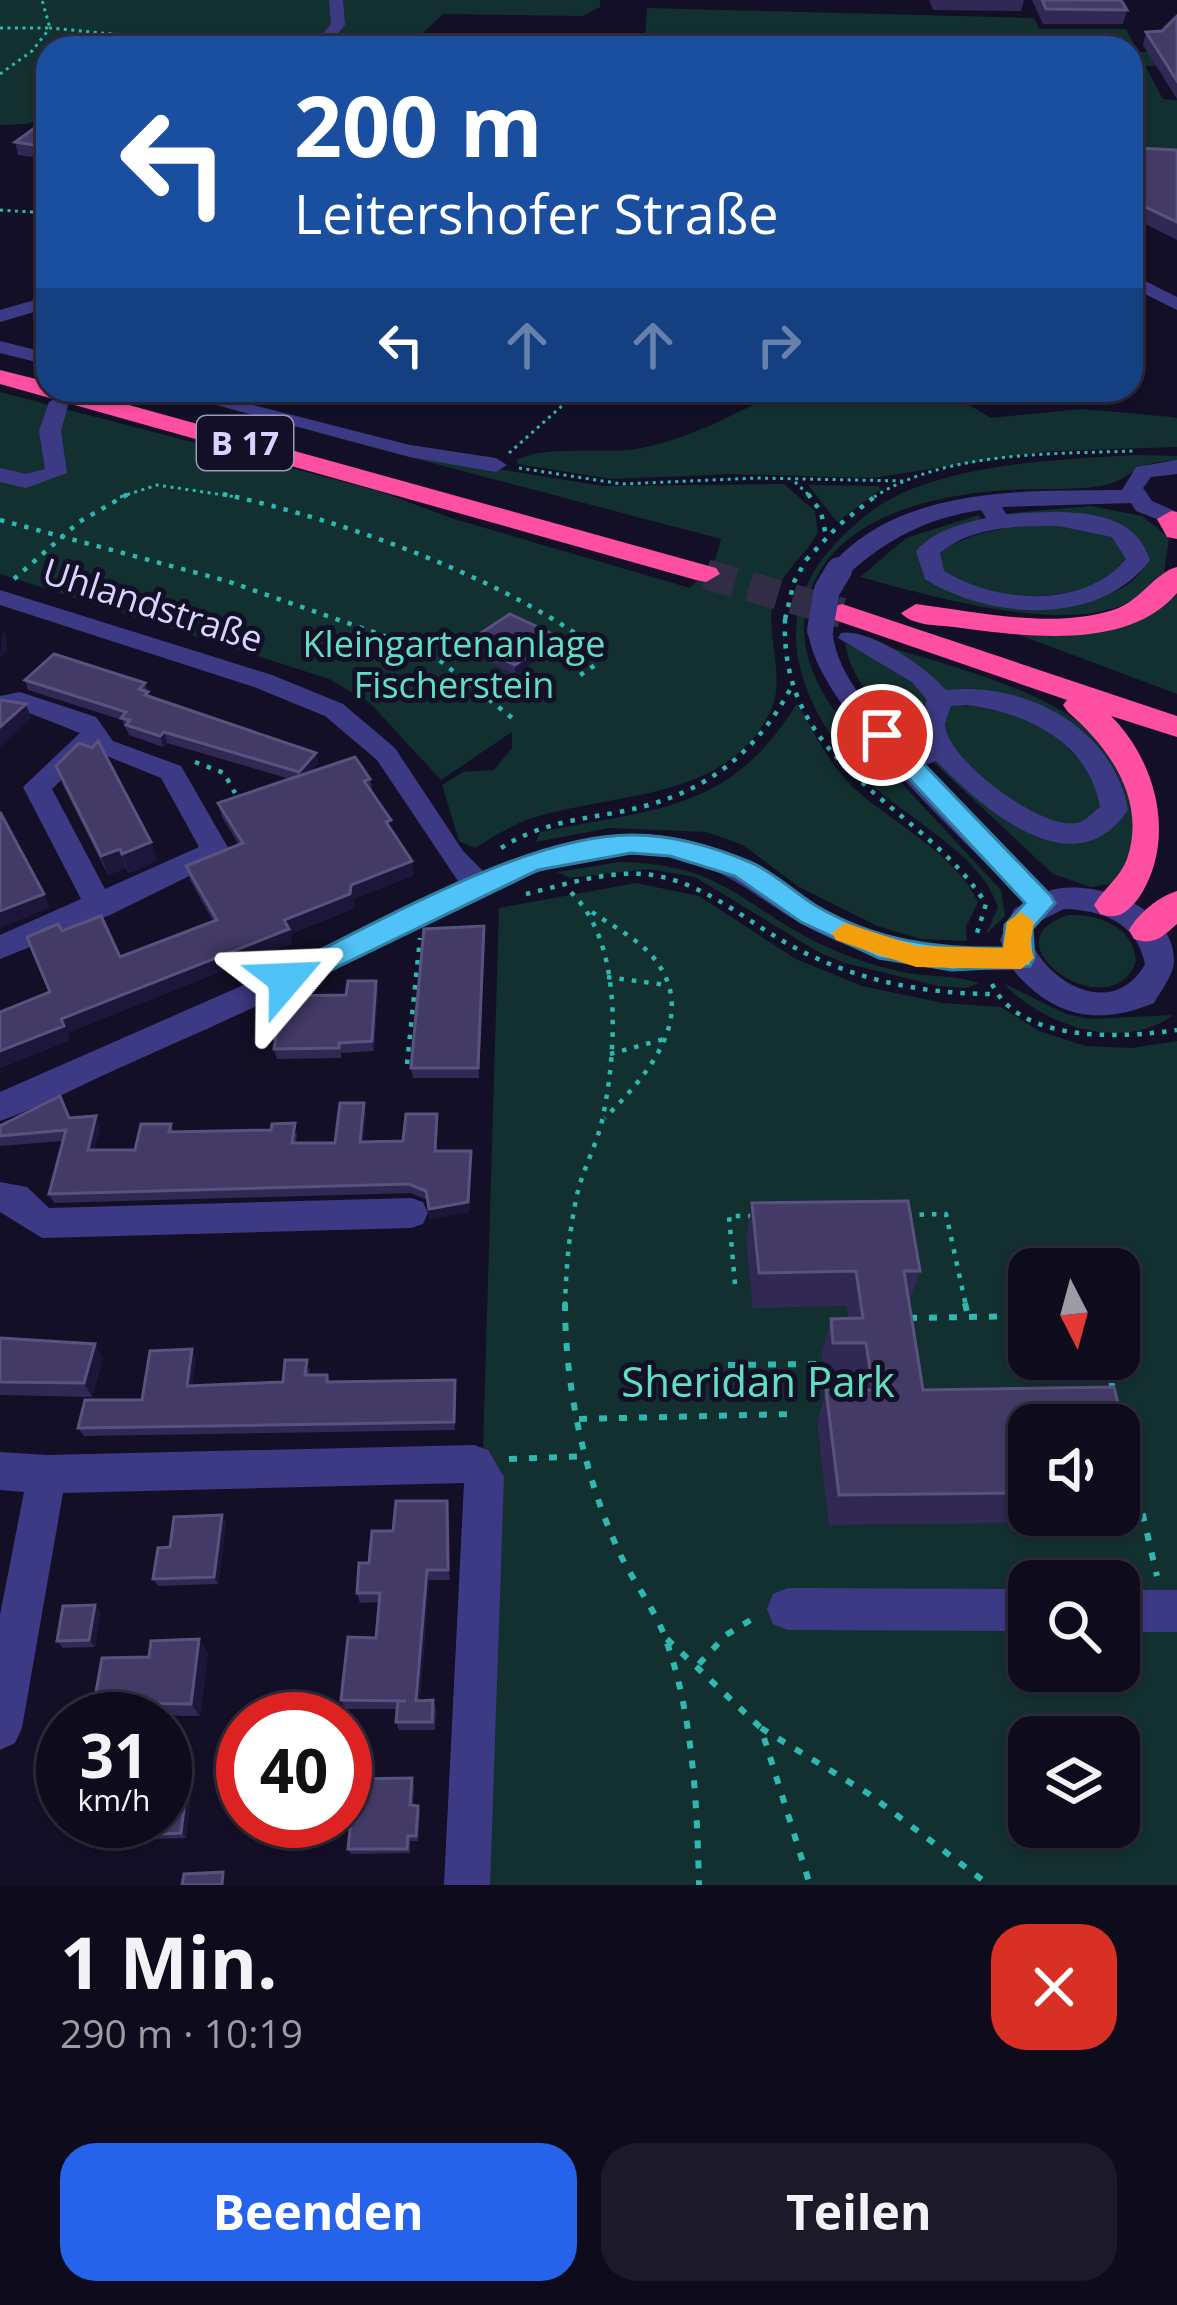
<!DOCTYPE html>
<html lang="de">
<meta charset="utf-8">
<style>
:root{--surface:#0e0b1c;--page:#1c1929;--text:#f1f3f6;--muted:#9b9ba3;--line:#2e2b3b;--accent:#2563eb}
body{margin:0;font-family:"Open Sans",sans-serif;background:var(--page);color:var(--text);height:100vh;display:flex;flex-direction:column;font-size:45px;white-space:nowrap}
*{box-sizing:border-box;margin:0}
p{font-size:39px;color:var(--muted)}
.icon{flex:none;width:66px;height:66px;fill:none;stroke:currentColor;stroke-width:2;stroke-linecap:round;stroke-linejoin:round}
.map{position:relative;height:1885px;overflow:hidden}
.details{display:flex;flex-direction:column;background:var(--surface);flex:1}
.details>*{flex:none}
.banner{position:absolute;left:36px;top:36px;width:1107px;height:366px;border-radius:36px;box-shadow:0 3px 9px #0004,0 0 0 3px var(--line);background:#1a4fa0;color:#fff;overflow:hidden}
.needle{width:78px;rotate:174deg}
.buttons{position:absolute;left:1008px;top:1248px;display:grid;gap:24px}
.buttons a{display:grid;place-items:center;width:132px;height:132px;border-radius:24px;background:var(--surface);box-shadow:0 3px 9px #0004,0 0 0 3px var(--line);font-size:60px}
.speed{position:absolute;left:36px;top:1692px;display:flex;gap:24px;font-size:60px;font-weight:700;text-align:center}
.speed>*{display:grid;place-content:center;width:156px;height:156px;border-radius:50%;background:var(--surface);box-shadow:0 3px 9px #0004,0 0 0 3px var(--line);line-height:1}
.speed small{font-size:30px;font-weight:400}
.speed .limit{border:18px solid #d22;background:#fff;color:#111}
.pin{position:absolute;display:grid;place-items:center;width:102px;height:102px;color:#fff;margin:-51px;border:6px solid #fff;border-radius:50%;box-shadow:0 3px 12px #0007}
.me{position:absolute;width:132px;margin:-66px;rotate:64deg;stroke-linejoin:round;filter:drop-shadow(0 0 9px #0008)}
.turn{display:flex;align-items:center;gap:42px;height:252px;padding:0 60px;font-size:54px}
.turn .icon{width:156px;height:156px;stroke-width:2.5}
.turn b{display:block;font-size:84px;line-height:102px}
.lanes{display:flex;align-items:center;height:114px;padding:0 60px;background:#0003;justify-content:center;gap:60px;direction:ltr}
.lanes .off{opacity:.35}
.round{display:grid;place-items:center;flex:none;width:126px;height:126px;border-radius:36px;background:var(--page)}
.head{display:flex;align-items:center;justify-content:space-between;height:204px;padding:0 60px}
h1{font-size:72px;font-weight:700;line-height:90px}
.button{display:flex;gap:24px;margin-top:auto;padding:24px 60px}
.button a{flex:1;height:138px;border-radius:36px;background:var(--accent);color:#fff;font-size:48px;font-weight:700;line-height:138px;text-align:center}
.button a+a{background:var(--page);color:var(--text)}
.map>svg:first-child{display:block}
</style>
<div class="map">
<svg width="1177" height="1885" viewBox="0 0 1177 1885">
<rect width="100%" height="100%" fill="#130f26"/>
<g fill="#12302f" fill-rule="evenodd">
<path d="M0 0H600V7L583 16 443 14 407 48H218L99 37 96 48H48V115L28 124 0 125Z"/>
<path d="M647 8 1034 18 1039 29H1126L1138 52 1177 51V65L1145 66 1163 99 1177 100V153L1159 160H1131V48L645 42Z"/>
<path d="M783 390H944L991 418 1082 409 1172 417 1177 418V447L1049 451 872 478 732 474 611 479 518 464 517 460C544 445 602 454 636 449 688 440 736 413 783 390Z"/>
<path d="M0 392 379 491 454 519 690 588 714 564 721 539 253 416 392 452 603 486 784 484 815 511 818 532C805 557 780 572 773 601 765 637 787 678 770 712 726 802 613 792 533 818 512 824 494 837 475 848L459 841 442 785 463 772 494 770 512 748V732L441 780 370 703 329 679 0 574Z"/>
<path d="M1137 455 1177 456V461C1131 460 1134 480 1101 486 1071 491 1039 488 1009 490 936 494 833 516 809 596 795 639 812 682 839 716L1001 890 1005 916 986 934 998 907C980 849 893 813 855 768 793 693 766 608 844 535 866 513 890 496 920 486 988 462 1065 459 1137 455Z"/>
<path d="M808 485 878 486 881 489 837 522Z"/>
<path d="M1091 506 1142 516 1169 538 1164 574C1152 584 1140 596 1127 603 1063 635 926 595 860 577L906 538 978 515 982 520 919 557 924 573 952 592 1088 601C1115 594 1146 582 1147 551L1125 528 1011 513Z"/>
<path d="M1079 525 1108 531 1131 556C1108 600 1015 603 973 588 962 584 950 577 939 571L940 552C984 524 1028 526 1079 525Z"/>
<path d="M1177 591V694L1014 633 1095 632Z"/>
<path d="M861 638C931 662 1039 684 1094 734 1112 751 1127 772 1143 791L1124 882 1091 887 1053 874 931 760 936 758 1054 837 1124 800C1116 722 1005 717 949 694 918 681 889 656 861 638Z"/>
<path d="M845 643 913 677 927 697 930 741 926 746H918C887 717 852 686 845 643Z"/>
<path d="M797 703C815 734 828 763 854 788 893 824 954 852 978 902L966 927 967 941 921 939 877 926 799 887 743 845 706 832 609 828 536 842 540 832C655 808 730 813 797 703Z"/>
<path d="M953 704C1036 712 1055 729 1106 791L1098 817 1065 828C1041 816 1009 806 989 789 966 770 929 731 953 704Z"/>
<path d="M620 862C732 864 747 914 836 951 859 961 883 968 907 973 930 977 957 975 979 983L966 988 938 986 845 963 820 953 695 877 649 869 569 878 557 872Z"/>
<path d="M636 883 699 896 796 959 862 986 943 1003 1001 1007 1039 1031 1085 1046 1132 1048 1177 1041V1885H486L483 1450 499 908ZM1029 1269H1119V1359H1029ZM1029 1425H1119V1515H1029ZM1029 1581H1119V1671H1029ZM1029 1737H1119V1827H1029Z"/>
<path d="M1069 915C1099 914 1132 926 1136 960 1114 1033 980 941 1069 915Z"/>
<path d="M1003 983 1066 1014 1091 1019 1173 1015C1122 1053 1042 1025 1003 983Z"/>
</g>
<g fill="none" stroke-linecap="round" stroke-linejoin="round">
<path stroke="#312d47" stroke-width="30" stroke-dasharray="30 15" stroke-linecap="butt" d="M706 574 842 613"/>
<g stroke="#2fb8b0" stroke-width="3" stroke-dasharray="3 4.5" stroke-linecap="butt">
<path d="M0 28H50L42 0"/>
<path d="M281 48 285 44"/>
<path d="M0 74 32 51 50 28 259 48"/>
<path d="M0 210 48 213"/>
<path d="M509 453 580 390"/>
<path d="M519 468 622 484 757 478 904 481"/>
<path d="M795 482 811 497"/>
<path d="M120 497 157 485 237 497"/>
<path d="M874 497C946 451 1052 454 1135 451"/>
</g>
<g stroke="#2fb8b0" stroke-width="4.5" stroke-dasharray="4.5 8" stroke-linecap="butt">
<path d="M223 494C345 521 496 575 597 648L595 665 579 676"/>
<path d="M808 494 821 512 826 536"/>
<path d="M0 520 227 581 402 642 438 659 516 721"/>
<path d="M806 560 839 525 878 494"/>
<path d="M14 579 79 522 128 494"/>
<path d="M785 619C779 770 922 802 986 904L977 933"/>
<path d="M195 762 224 773 235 793"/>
<path d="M501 848C537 825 573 820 614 813 698 798 754 759 793 684"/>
<path d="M526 894C564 885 604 871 644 874 698 879 738 915 783 941 848 979 920 994 995 994"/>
<path d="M592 912C612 926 637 938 653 957 701 1016 647 1075 605 1118"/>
<path d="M607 977 666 985"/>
<path d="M992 984C1020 1044 1123 1038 1177 1030"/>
<path d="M610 1054 668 1038"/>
<path d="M407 1064 420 938"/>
<path d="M907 1215 946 1214 966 1306"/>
<path d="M735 1284 729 1216H751"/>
<path d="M565 1306C566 1269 569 1232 577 1195 583 1168 598 1143 603 1116 617 1049 624 936 566 888"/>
</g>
<g stroke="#2fb8b0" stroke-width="6" stroke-dasharray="8 12" stroke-linecap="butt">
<path d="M565 1303C565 1387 584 1475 619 1552 632 1579 651 1604 663 1632 693 1709 697 1803 699 1885"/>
<path d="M965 1303 968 1317"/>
<path d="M909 1318 1029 1316"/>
<path d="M1106 1359 1113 1389"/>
<path d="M728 1365 823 1364"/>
<path d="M579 1419 793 1414"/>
<path d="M509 1459 588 1456"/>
<path d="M1138 1494 1157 1576"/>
<path d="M667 1639 761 1728 810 1885"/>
<path d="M699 1664 726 1635 754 1618"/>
<path d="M761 1728 869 1794 989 1885"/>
</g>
<g fill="#3d3a85" fill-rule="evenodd">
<path d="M329 0H343L345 25 326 48H311L331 24Z"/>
<path d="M1131 274 1177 297V310L1131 287Z"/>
<path d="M48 296V308L0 322V310Z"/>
<path d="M0 341 48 353V365L0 353Z"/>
<path d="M160 390H194L410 445 496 458 507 465 496 472 410 457Z"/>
<path d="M59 396 69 402 61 431 67 473 26 488 0 482V468L26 474 45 469 39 431 49 402Z"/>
<path d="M1177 460V474L1151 477 1143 488 1152 501 1177 512V527L1136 511 1131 503 1002 507 1006 514C1055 512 1132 502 1150 560 1100 627 990 620 925 579L916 551C936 529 959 525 986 518L981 510C927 518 887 539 847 575H831L827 570C897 485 1023 491 1122 490L1136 467ZM1059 526 1112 537 1126 559C1084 610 995 603 944 571L940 553C972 526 1018 526 1059 526Z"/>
<path d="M0 590 272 675 343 704 395 748 463 851 483 871C543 847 613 825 679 838 741 851 787 891 842 919 892 943 948 949 1003 947L1000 940 1014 909 1025 903C969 844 814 706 808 630L820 622 832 630C838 682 877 715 911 750L926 745 919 724 927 700 912 682 838 638 841 633C869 627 929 669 946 690 1026 681 1114 728 1128 810 1073 891 982 807 936 761L925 765 1048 891C1091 877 1175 906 1174 961 1174 974 1161 991 1154 1003 1099 1026 1054 1018 1013 970 939 972 867 961 802 924 761 901 721 864 673 857 551 840 422 924 316 977 251 1010 184 1039 117 1069 79 1086 40 1107 0 1121V1092L255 980 458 881 377 760 325 716 254 687 0 605ZM966 705C1026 712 1089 742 1100 807 1092 813 1086 821 1077 823 1041 830 947 760 945 725 945 723 950 708 951 706ZM1064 909C1103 910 1137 923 1145 964 1115 1018 1051 987 1030 940L1036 923Z"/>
<path d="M20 692 96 717 113 741 181 766 230 851 226 858 110 915 0 959V935L81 899 23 787 80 733 19 709 0 712V696ZM92 750 161 778 199 847 105 889 52 789Z"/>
<path d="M0 1182 27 1187 49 1208 411 1198 423 1202 428 1213 423 1224 411 1228 42 1238 0 1212Z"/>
<path d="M474 1445 488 1450 504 1477 490 1885H444L464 1483 63 1493 22 1728 15 1743 0 1750V1615L24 1492 0 1490V1452L47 1455Z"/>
<path d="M788 1588 1029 1589V1631L788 1630 773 1624 767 1609 773 1594Z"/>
<rect x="1119" y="1590" width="58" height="42"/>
</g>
<g fill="#ff4fa3" fill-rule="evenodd">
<path d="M0 370 48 382V390H75L716 568 720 574 706 582 696 580 0 384Z"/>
<path d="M1171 511 1177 512V539L1167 537 1157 519Z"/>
<path d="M1177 567V593C1127 652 1022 636 954 627 937 625 913 626 901 613L916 604C978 612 1055 630 1116 609 1141 600 1156 572 1177 567Z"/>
<path d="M842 604 1177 716V737L1111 716C1158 763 1177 842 1138 899 1126 913 1119 920 1100 914L1094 905C1104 888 1120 878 1127 859 1147 801 1110 748 1068 712L1063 705 1067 700 832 619 827 613 832 607Z"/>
<path d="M1177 891V924C1162 937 1154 946 1134 939L1129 930C1139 913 1158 897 1177 891Z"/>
</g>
<path stroke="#2fb8b0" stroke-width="4.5" stroke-dasharray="4.5 8" stroke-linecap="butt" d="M785 619 794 582 806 560"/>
<path stroke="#3d3a85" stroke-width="26" d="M820 630 827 590 839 570"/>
</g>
<g fill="#312854" fill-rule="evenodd">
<path d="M929 0H1024L1021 11 933 10Z"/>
<path d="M1032 0H1121L1127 10 1123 24H1043Z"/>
<path d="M1177 16V99L1143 45 1146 32 1162 31Z"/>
<path d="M48 119V159L18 155 15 142Z"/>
<path d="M1137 148 1177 150V240L1131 217V165H1134L1133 162Z"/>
<path d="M467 642 557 646 515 675 468 652Z"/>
<path d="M25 680 145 683 149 697 318 763 310 772 370 779 373 793 393 832 412 861 414 875 354 899 353 909 290 934 292 943 67 1033 70 1040 0 1068 50 992 62 931 120 957 213 921 190 880 186 866 239 845 222 817 218 803 290 779 167 743 163 747 129 735 122 720 28 690Z"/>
<path d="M56 766 151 842 157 861 129 873 126 868 108 875 63 785Z"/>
<path d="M484 926 479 1078H413L411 1068Z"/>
<path d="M376 981 378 992 374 1051 341 1053V1058L277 1059 274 1049 346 995Z"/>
<path d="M366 1113 363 1142 403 1141 437 1114V1151H471L469 1212 430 1219 427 1200 411 1193 54 1203 49 1194 63 1141 0 1146V1126L69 1118 100 1126 94 1150H135L171 1124 174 1132 297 1133 296 1143H335Z"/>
<path d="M908 1201 920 1271 909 1303 923 1390 1114 1387 1140 1492 1118 1522 829 1525 817 1423 826 1390H858L856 1377 824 1376 822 1353 831 1319 848 1318 847 1306 753 1308 746 1239 752 1203ZM1029 1425H1119V1515H1029Z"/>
<path d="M0 1338 103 1358 92 1397 0 1395Z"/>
<path d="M196 1358 192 1386 283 1382 310 1368 309 1375H327L330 1382 455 1380V1430L84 1436 78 1428 142 1400Z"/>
<path d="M447 1501 449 1512 450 1580H429L420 1700H433L436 1709 435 1730H399L396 1722 398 1709H345L341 1700 376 1638 379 1602 360 1603 357 1593 369 1563Z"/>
<path d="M226 1523 218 1584 158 1586 153 1579 170 1547Z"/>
<path d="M95 1605 100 1612 95 1647 63 1648 57 1641Z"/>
<path d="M208 1653 200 1716 105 1715 94 1703 149 1657Z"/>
<path d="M190 1760 194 1765 186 1838 127 1840 121 1836Z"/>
<path d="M414 1784 413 1806H418L420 1811 418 1841H410V1853L351 1854 348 1849Z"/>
</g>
<g fill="#1d163a">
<path d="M3 628 7 639V651L0 657Z"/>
<path d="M557 636V646L515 675V665Z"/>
<path d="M26 704 31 718 0 747V727Z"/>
<path d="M164 732 167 743 163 747 160 736Z"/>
<path d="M316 753 318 763 301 782 299 772Z"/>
<path d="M151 842 157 861 129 873 122 854Z"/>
<path d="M120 849 126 868 108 875 101 856Z"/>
<path d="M412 861 414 875 354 899 353 909 290 934 292 943 67 1033 61 1019 284 920 351 885Z"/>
<path d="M44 894 50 908 0 928V911Z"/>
<path d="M484 926 485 937 479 1078 478 1068Z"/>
<path d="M376 981 378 992 374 1051 372 1041Z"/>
<path d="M64 1026 70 1040 0 1068V1051Z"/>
<path d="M364 1103 366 1113 362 1151 360 1142Z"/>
<path d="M96 1116 100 1126 92 1160 88 1150Z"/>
<path d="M471 1151 469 1212 430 1219 429 1209Z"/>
<path d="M95 1344 103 1358 92 1397 84 1383Z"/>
<path d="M192 1349 196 1358 191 1395 187 1386Z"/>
<path d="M447 1501 449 1512 450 1580 448 1570Z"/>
<path d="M222 1515 226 1523 218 1584 214 1577Z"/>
<path d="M427 1570 429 1580 419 1709 416 1701Z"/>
<path d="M95 1605 100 1612 95 1647 89 1640Z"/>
<path d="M199 1639 208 1653 200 1716 191 1704Z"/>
<path d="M190 1760 194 1765 186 1838 181 1833Z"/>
</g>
<g fill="#433a66" stroke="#5a527e" stroke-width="3">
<path d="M1042 0H1121L1127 10 1046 9Z"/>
<path d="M1177 16V81L1146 32 1162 31Z"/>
<path d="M47 119 48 147 15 142Z"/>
<path d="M1137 148 1177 150V222L1131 200V165H1138L1137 161H1142Z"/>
<path d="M510 614 557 636 515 665 467 642Z"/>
<path d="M54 654 145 683 139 689 148 692 145 695 316 753 299 772 164 732 160 736 126 725 130 720 121 718 126 712 25 680Z"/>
<path d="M0 700 26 704 0 727Z"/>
<path d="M98 741 151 842 122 854 120 849 101 856 56 766 79 743 92 748Z"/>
<path d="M355 757 370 779 364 781 391 820 386 822 412 861 351 885 350 894 284 920 289 929 61 1019 64 1026 0 1051V1012L50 992 27 937 58 924 62 931 101 916 120 957 217 920 186 866 243 843 218 803Z"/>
<path d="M0 812 44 894 0 911Z"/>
<path d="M484 926 478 1068H411L424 929Z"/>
<path d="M348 981H376L372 1041 339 1043V1048L274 1049 282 996 346 995Z"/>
<path d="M60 1096 69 1118 96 1116 88 1150H135L141 1124H171L169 1132 271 1130 272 1124 295 1123 292 1143H335L340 1103H364L360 1142 403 1141 406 1114H437L435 1151H471L468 1202 429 1209 426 1191 409 1184 49 1194 66 1130 0 1136V1126Z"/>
<path d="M908 1201 920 1271H904L923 1390 1114 1387 1140 1492H1119V1425H1029V1493L839 1495 826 1390H873L866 1343H833L831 1319 863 1318 856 1271 759 1273 752 1203Z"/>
<path d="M0 1338 95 1344 84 1383 0 1382Z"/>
<path d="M192 1349 187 1386 283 1382 285 1360H307L305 1375H327V1382L455 1380 454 1422 78 1428 85 1400H142L150 1351Z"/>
<path d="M396 1501H447L448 1570H427L416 1701 433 1700 432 1722H396L398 1701H406L341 1700 348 1637 376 1638 380 1593H357L359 1563H369L372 1531H393Z"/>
<path d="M222 1515 214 1577 153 1579 158 1548 170 1547 174 1517Z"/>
<path d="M95 1605 89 1640 57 1641 63 1606Z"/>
<path d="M199 1639 191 1704 94 1703 102 1658 149 1657 151 1641Z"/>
<path d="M190 1760 181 1833 121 1836 123 1821H165V1761Z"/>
<path d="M412 1778 410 1805 418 1806 416 1836H408L407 1849H348L355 1779Z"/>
<path d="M223 1872 222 1885H182L184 1874Z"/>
</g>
<path fill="#4fc3f7" stroke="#337fa1" stroke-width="3" d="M882 727 890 729 1051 896 1055 903 1032 929 1034 958 1030 966 952 970 879 958 801 922 735 876 670 856 631 853 538 870 296 987 286 990 272 979 276 972C373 926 529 833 634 835 672 835 714 847 750 862 774 872 795 893 818 907 877 941 937 949 1004 948L1005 925 1025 903 874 741 870 735Z"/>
<path fill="#f59e0b" d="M1021 912 1034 922 1030 945 1034 958 1021 969 916 967 836 940 832 933 845 923 916 946 1003 948 1007 922Z"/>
<g text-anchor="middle" stroke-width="10" stroke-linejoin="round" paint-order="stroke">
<rect fill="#130f26" stroke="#9e99be" stroke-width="3" x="197" y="416" width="96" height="54" rx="9"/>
<g font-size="33" font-weight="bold" fill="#d9d4ff">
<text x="245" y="455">B 17</text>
</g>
<g font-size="36" fill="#d9d4ff" stroke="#130f26">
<text transform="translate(153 605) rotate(18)" y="13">Uhlandstraße</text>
</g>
<g font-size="36" fill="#5fe0c0" stroke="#130f26">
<text x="454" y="657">Kleingartenanlage<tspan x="454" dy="41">Fischerstein</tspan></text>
</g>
<g font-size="42" fill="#5fe0c0" stroke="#130f26">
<text x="758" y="1397">Sheridan Park</text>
</g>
</g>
</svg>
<div class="buttons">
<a><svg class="needle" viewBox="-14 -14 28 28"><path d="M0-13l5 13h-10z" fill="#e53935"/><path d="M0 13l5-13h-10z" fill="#9b9ba3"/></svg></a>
<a><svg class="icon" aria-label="sound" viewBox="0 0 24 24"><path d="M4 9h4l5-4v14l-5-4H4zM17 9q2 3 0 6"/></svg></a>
<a><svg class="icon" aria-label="search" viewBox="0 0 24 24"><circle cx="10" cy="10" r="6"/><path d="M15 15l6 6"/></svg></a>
<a><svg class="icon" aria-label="layers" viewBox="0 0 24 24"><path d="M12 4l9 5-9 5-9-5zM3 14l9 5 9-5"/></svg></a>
</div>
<div class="speed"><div>31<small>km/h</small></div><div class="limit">40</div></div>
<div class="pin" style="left:882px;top:735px;background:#d93025"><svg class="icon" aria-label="arrive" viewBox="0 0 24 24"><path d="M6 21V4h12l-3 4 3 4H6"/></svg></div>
<svg class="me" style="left:286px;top:979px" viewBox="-20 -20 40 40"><path d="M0-17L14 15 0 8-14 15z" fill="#4fc3f7" stroke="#fff" stroke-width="4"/></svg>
<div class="banner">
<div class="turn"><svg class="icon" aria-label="left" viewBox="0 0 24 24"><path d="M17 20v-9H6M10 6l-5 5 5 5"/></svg><div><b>200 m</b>Leitershofer Straße</div></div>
<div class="lanes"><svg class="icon" aria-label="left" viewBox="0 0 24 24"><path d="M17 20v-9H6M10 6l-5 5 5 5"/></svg><svg class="icon off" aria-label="ahead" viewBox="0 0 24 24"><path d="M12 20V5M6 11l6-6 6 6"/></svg><svg class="icon off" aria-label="ahead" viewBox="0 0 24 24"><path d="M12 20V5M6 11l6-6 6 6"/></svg><svg class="icon off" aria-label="right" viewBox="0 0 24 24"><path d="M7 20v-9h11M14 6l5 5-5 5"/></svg></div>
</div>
</div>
<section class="details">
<div class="head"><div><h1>1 Min.</h1><p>290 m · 10:19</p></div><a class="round" style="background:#d93025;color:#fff"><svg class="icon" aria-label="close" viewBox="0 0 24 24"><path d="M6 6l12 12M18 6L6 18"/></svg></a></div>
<div class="button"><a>Beenden</a><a>Teilen</a></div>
</section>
